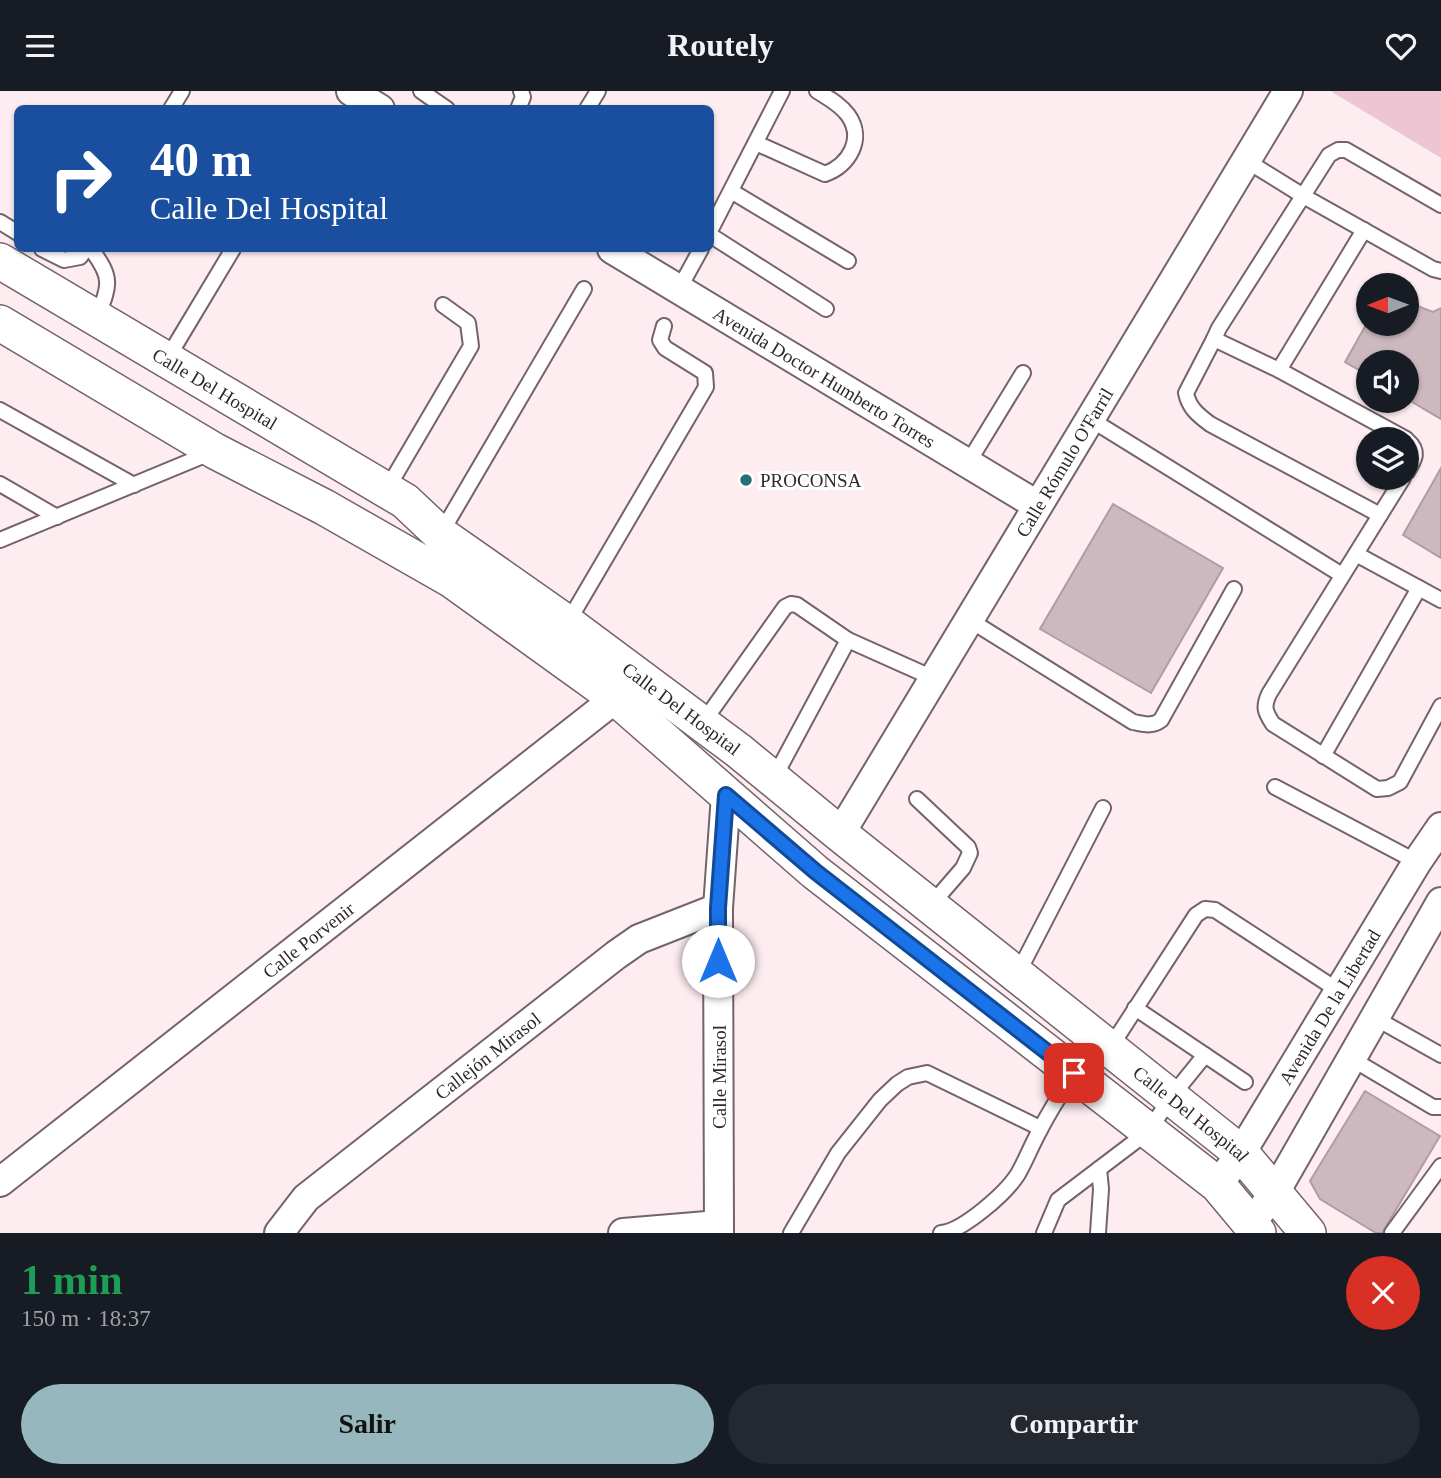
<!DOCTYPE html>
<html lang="es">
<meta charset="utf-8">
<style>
:root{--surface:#171b24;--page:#242831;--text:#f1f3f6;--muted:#9ea1a6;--accent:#95b7bd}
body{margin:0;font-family:Georgia,serif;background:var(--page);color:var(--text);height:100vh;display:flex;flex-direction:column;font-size:26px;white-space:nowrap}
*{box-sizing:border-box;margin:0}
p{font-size:23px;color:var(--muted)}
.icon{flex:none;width:38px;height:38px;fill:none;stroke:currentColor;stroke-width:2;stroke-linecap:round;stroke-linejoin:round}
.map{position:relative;height:1142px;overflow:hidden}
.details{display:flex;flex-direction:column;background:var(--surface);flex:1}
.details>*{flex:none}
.top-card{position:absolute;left:14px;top:14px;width:700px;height:147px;border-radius:10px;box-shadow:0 2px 5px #0004;background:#1a4fa0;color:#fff;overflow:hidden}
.needle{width:46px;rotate:269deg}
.tools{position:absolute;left:1356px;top:182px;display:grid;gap:14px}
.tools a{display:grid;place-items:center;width:63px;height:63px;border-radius:50%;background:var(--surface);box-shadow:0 2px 5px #0004;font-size:35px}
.pin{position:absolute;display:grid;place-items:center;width:60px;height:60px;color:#fff;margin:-30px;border-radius:14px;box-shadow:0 4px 10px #0006}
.me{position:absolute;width:77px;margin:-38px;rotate:0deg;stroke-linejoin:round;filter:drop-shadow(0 0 5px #0008)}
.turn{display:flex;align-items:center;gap:24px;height:147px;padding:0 21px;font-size:32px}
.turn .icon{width:91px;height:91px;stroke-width:2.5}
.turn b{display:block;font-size:49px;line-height:60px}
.round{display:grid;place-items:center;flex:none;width:74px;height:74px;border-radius:37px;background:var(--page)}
.head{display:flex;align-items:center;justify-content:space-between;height:119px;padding:0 21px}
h1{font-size:42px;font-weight:800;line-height:52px;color:#1e9e55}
.button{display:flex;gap:14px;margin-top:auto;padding:14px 21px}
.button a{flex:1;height:80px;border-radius:42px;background:var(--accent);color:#111;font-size:28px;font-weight:800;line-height:80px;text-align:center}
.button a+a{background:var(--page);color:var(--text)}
header{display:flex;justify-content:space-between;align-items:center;height:91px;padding:0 21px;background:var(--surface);font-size:32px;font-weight:800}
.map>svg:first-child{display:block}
</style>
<header><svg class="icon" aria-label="menu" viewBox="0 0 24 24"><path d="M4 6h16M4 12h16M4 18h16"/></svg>Routely<svg class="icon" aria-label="heart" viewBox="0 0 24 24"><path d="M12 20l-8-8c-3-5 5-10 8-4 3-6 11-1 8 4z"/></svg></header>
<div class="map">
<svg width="1441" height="1142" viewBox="0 0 1441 1142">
<rect width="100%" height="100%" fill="#fdedf1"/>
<path fill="#eec5d2" d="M1333 0H1441V67L1332 1Z"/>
<g fill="#ccb8be" stroke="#af9da3" stroke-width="2">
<path d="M1407 211 1433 221 1441 217V328L1407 308V271H1368V284L1345 271 1368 230V233H1407Z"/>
<path d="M1441 377V467L1403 444Z"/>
<path d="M1113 413 1223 477 1151 602 1040 538Z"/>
<path d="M1365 1000 1440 1045 1382 1142H1376L1320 1108 1310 1090Z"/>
</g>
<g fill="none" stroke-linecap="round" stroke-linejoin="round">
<defs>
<g id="service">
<path d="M421 0 447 18"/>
<path d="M171 18 182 0"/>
<path d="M518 18 523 6 521 0"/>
<path d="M587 18 598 0"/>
<path d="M756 52 825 83C849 74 865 48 848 24 840 13 828 7 817 0"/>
<path d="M1247 70 1305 106 1433 178 1441 180"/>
<path d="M731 100 848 170"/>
<path d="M0 131 18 142"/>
<path d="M1364 139 1279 279 1406 348"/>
<path d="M710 140 782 0"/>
<path d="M710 144 826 218"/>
<path d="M42 158 64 169 80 166 86 158"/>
<path d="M91 158C113 187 110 194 97 226"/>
<path d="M679 198 701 158"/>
<path d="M1214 248 1186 302C1189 317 1198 324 1210 333L1380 424"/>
<path d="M167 268 233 158"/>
<path d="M1279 279 1214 248 1219 237 1329 64 1338 59H1346L1441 114"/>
<path d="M0 319 134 394"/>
<path d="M1090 328 1342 484"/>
<path d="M1407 349C1420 360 1415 368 1407 381"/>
<path d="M968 372 1023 282"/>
<path d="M1403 387 1269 603C1263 616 1265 621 1273 633L1377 698 1388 697 1400 691 1441 615"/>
<path d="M0 393 57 426"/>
<path d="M387 398 471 255 468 232 443 214"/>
<path d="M441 442 584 198"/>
<path d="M0 449 210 362"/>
<path d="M1356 463 1441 509"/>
<path d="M968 528 1133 631C1144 633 1152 636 1161 629L1234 498"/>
<path d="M568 531 706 296 705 282 665 257 660 249 664 235"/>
<path d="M702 633 785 516 791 513 797 514 848 549"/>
<path d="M1323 665 1419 497"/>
<path d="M774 687 848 549 933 587"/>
<path d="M1275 696 1417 771"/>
<path d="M917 708 968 756 970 762 963 777 931 814"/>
<path d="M1018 882 1103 717"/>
<path d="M1135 917 1245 991"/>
<path d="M1375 927 1441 964"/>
<path d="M1110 957 1196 824 1205 818 1215 819 1339 900"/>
<path d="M1352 968 1433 1016H1441"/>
<path d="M791 1142 838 1062 880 1009 897 993 908 986 927 982 1040 1037"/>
<path d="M941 1142C963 1140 1006 1102 1018 1083 1026 1069 1032 1053 1040 1039 1050 1019 1062 1001 1074 982"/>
<path d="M1044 1142 1058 1109 1149 1040 1171 1006 1205 964"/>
<path d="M1098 1142 1101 1098 1099 1078"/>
<path d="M1392 1142 1441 1075"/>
</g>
<g id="minor">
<path d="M351 0 380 18"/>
<path id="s1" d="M612 158 1037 414"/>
<path id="s2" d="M840 743 1288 0"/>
<path id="s3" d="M0 1091 616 607"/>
<path id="s4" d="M1218 1094 1241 1062 1417 771 1441 736"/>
<path d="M1250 1133 1274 1103 1441 811"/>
<path id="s5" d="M279 1142 306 1107 616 864 639 848 718 817"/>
<path d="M623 1142 719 1134"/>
<path d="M719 1142 718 817 726 704"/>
</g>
<g id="tertiary">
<path id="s6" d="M0 170 405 410 440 443 567 532 739 660 840 743 1241 1062 1308 1142"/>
<path d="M0 232 215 360 324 416 452 489 616 607 815 781 1218 1094 1258 1142"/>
</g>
</defs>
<use href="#service" stroke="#746369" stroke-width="18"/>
<use href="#minor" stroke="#746369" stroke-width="32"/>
<use href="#tertiary" stroke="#746369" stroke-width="38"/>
<use href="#service" stroke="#fff" stroke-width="14"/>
<use href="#minor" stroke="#fff" stroke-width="28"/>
<use href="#tertiary" stroke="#fff" stroke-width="35"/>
</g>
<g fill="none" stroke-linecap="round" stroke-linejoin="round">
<defs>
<path id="route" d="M718 870V817L726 704 816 781 1074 982"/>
</defs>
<use href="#route" stroke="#114b97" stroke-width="18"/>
<use href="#route" stroke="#1a73e8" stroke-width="12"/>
</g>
<circle fill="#256e77" stroke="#fff" stroke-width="2.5" cx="746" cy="389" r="7"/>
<g text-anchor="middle" stroke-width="6" stroke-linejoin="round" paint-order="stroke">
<g font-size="19" fill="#30292b" stroke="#fff">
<text dy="7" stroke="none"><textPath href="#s1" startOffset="248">Avenida Doctor Humberto Torres</textPath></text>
<text dy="7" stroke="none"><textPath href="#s6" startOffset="250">Calle Del Hospital</textPath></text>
<text dy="7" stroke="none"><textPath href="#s2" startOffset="434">Calle Rómulo O'Farril</textPath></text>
<text dy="7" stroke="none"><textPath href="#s6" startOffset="817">Calle Del Hospital</textPath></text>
<text dy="7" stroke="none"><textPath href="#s3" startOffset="392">Calle Porvenir</textPath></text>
<text dy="7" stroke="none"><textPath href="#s4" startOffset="210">Avenida De la Libertad</textPath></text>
<text dy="7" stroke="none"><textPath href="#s5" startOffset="275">Callejón Mirasol</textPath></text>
<text transform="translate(719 986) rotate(-90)" y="7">Calle Mirasol</text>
<text dy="7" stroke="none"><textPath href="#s6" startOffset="1468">Calle Del Hospital</textPath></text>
</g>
<g font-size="19" fill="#30292b" stroke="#fff" text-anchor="start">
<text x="760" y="396">PROCONSA</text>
</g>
</g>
</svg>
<div class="tools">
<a><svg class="needle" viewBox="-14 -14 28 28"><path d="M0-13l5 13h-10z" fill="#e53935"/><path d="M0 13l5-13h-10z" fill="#9ea1a6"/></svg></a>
<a><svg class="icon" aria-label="sound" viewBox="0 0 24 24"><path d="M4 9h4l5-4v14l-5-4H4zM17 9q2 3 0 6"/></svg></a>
<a><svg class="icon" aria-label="layers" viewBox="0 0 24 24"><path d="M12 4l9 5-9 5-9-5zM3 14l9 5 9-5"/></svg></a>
</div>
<div class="pin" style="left:1074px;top:982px;background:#d93025"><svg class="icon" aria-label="arrive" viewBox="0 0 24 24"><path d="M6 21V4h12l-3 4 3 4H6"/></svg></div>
<svg class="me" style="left:718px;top:870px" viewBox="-20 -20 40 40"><circle r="19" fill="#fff"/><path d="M0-13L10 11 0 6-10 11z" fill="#1a73e8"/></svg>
<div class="top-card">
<div class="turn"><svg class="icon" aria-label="right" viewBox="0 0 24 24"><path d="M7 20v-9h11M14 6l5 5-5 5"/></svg><div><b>40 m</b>Calle Del Hospital</div></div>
</div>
</div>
<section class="details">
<div class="head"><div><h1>1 min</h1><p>150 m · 18:37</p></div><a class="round" style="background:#d93025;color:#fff"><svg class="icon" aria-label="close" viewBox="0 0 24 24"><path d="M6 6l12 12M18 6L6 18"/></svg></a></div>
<div class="button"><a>Salir</a><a>Compartir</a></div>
</section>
